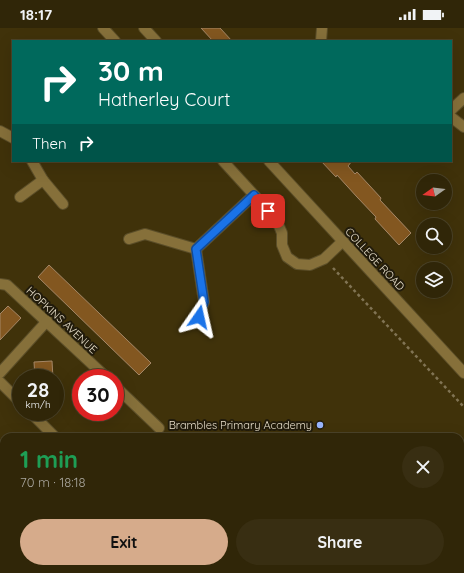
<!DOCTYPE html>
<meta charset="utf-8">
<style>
:root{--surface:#302608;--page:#382e12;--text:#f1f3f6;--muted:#a8a59c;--line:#4b4329;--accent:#d6ab8b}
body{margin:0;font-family:Quicksand,sans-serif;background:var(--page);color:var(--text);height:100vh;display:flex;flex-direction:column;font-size:15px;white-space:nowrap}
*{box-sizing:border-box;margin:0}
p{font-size:13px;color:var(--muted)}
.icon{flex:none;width:22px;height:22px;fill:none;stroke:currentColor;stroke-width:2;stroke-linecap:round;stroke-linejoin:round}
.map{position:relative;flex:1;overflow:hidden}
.sheet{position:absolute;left:0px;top:405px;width:464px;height:140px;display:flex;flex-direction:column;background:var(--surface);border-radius:12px 12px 0 0;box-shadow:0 4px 16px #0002,0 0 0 1px var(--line)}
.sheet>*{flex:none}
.top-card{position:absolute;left:12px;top:12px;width:440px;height:122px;border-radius:0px;box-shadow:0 4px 16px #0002,0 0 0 1px var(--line);background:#00695c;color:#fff;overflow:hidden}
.needle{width:26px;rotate:256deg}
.tools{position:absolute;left:416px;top:146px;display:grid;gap:8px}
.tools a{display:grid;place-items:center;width:36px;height:36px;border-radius:50%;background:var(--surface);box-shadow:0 4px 16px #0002,0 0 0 1px var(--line);font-size:20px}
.speed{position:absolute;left:12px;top:341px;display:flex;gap:8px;font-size:20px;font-weight:700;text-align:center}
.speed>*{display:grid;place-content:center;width:52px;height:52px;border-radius:50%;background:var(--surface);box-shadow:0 4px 16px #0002,0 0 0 1px var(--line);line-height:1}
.speed small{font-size:10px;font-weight:400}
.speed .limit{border:6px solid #d22;background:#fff;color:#111}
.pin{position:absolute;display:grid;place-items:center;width:34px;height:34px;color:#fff;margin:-17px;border-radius:8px;box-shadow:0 2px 6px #0006}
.me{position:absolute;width:44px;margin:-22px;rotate:11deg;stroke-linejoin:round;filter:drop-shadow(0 0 3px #0008)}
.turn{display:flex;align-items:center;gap:14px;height:84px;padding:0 20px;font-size:18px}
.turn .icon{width:52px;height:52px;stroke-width:2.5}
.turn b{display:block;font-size:28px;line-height:34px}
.then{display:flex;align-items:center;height:38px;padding:0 20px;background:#0003;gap:8px;font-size:15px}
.round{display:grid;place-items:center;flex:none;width:42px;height:42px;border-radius:21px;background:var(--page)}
.head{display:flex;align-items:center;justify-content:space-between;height:68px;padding:0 20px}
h1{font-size:24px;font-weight:700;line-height:30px;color:#1e9e55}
.cta{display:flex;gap:8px;margin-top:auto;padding:8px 20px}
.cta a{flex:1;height:46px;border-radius:24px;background:var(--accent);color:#111;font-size:16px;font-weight:700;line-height:46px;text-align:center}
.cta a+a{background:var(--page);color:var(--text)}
.status{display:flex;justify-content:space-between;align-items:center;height:28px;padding:0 20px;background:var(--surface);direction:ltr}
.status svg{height:11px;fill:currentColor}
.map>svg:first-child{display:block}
</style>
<div class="status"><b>18:17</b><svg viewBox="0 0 49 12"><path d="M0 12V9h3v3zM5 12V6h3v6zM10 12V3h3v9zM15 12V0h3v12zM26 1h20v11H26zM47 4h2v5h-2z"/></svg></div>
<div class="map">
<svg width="464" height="545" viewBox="0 0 464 545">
<rect width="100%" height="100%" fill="#40320a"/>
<path fill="#6f3f6e" d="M349 541H381L377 545H352Z"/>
<g fill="#835720" stroke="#a58767">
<path d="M201 0H220L232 13H213Z"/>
<path d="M321 133H352L348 138 355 146 357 144 381 170 380 172 411 205 399 217 375 191 376 189 357 169 337 147 336 149Z"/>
<path d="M49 237 151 335 139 347 38 249Z"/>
<path d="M8 278 21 290 0 312V286Z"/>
<path d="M52 333 53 350H35L34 334Z"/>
</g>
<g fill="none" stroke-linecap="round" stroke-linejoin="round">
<defs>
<g id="minor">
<path d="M103 0 115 13"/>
<path d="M144 0 156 13"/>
<path d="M321 13 322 0"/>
<path d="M451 82 464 70"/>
<path d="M451 89 464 99"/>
<path d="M0 103 13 110"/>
<path d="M32 133 43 152 63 176"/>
<path d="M223 133 276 191 282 205V217L287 229 297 236 310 237 324 231 343 213"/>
<path d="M269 133 464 345"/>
<path d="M20 169 43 152"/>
<path d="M129 211 145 206 196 221 204 274 199 289"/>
<path d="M196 221 254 167"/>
<path d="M0 256 7 257 107 350"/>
<path d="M0 345 47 293"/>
<path d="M0 354 21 375"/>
<path d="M115 358 159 400"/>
<path d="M30 384 55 409"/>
<path d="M0 471 4 477"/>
<path d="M55 541 59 545"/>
<path d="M101 541 102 545"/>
<path d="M197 545 201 541"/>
</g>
</defs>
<use href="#minor" stroke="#5b4e29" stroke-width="12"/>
<path stroke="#817454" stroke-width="2.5" stroke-dasharray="3 3" stroke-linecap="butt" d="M333 240 464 379"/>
<use href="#minor" stroke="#86703a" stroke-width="10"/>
</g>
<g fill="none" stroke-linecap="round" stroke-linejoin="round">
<defs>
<path id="route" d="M199 289 204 274 196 221 254 167 268 183"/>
</defs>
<use href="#route" stroke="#114b97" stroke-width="10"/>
<use href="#route" stroke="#1a73e8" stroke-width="7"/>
</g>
<circle fill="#99b5fd" stroke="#211b0b" stroke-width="1.5" cx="320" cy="397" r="4"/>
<g text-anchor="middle" stroke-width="4" stroke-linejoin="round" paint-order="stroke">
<g font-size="11" fill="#e8dfca" stroke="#211b0b">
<text transform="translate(375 231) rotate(47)" y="4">COLLEGE ROAD</text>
<text transform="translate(62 292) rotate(43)" y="4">HOPKINS AVENUE</text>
</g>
<g font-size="11" fill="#e8dfca" stroke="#211b0b" text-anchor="end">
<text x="312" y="401">Brambles Primary Academy</text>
</g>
</g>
</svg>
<div class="tools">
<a><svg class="needle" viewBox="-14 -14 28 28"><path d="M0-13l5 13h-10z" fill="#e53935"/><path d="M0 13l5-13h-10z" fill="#a8a59c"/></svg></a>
<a><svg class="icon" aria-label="search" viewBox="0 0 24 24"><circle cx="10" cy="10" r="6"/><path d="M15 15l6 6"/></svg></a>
<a><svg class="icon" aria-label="layers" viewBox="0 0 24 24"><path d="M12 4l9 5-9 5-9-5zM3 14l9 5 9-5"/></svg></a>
</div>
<div class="speed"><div>28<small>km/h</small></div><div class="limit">30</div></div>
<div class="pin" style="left:268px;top:183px;background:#d93025"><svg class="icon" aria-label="arrive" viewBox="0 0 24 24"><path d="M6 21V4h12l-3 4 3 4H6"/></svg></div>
<svg class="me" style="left:199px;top:289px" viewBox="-20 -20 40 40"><path d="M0-17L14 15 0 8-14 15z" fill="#1a73e8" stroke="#fff" stroke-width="4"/></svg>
<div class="top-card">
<div class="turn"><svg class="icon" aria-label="right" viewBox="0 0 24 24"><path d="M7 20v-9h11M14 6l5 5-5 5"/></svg><div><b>30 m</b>Hatherley Court</div></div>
<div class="then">Then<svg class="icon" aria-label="right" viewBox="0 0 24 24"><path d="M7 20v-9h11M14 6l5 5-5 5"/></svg></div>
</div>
<section class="sheet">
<div class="head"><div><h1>1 min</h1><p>70 m · 18:18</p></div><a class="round"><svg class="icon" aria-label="close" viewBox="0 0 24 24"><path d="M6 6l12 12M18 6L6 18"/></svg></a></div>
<div class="cta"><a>Exit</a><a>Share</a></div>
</section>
</div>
